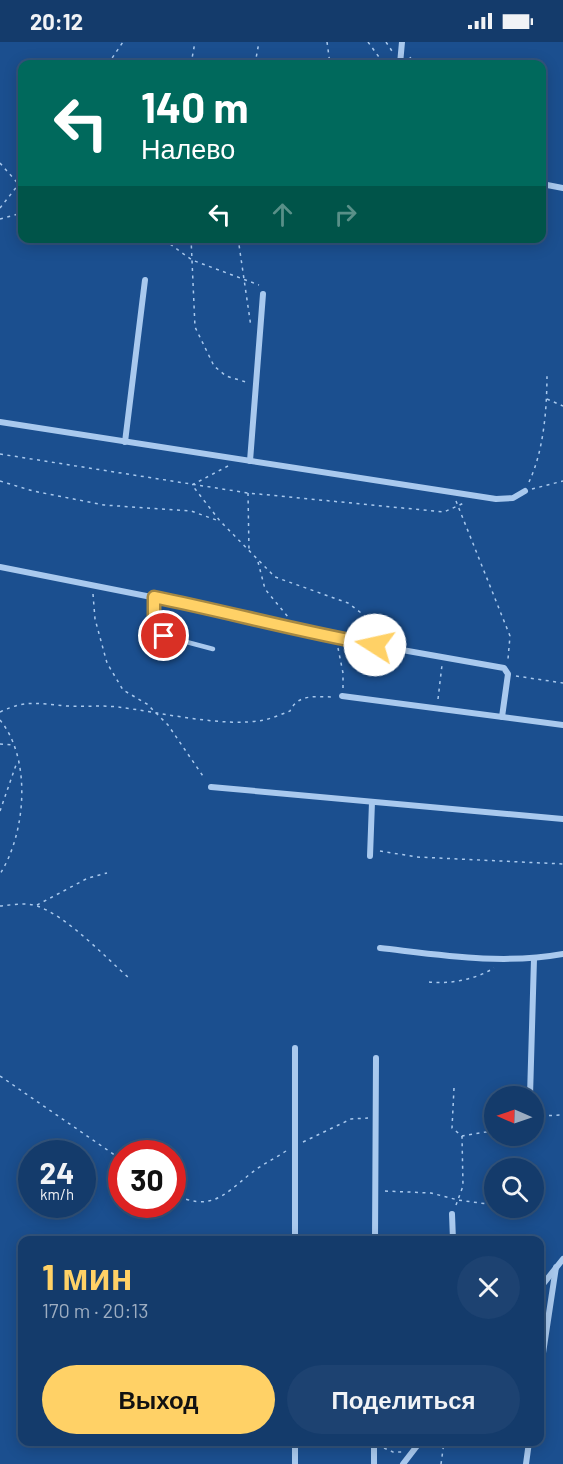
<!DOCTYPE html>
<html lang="ru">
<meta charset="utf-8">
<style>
:root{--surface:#143b6b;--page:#1d4271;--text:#f1f3f6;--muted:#9dadc1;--line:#33557e;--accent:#ffd166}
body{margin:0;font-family:Barlow,sans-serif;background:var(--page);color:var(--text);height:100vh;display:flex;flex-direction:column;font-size:22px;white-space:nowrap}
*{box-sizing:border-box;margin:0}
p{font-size:20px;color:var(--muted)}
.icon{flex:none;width:33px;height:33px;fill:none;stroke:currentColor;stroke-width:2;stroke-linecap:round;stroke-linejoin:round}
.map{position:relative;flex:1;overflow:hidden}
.panel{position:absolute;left:18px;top:1194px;width:526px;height:210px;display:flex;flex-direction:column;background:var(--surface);border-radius:12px;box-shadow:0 3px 15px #0003,0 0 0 2px var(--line)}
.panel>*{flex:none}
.top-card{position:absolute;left:18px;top:18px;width:528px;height:183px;border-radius:12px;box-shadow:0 3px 15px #0003,0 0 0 2px var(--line);background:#00695c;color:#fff;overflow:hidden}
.needle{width:39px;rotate:272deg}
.fabs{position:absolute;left:484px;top:1044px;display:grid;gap:12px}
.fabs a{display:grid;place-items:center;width:60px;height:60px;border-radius:50%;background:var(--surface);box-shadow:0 3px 15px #0003,0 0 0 2px var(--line);font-size:30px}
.speed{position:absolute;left:18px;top:1098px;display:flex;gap:12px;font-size:30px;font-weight:700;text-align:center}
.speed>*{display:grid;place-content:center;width:78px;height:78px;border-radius:50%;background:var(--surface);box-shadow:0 3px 15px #0003,0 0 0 2px var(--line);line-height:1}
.speed small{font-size:15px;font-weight:400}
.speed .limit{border:9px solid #d22;background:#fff;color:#111}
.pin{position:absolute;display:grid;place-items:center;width:51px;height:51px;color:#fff;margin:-26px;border:3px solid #fff;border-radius:50%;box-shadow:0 2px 6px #0007}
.me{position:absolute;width:66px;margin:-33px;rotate:280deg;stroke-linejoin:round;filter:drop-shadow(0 0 4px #0008)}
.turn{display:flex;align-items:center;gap:21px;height:126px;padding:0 24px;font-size:27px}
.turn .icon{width:78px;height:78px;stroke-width:2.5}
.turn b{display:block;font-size:42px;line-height:51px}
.lanes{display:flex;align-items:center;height:57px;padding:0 24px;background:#0003;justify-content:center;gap:30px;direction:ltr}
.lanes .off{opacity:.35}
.round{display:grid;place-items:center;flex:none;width:63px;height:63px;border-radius:32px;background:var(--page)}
.headline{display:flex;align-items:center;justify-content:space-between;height:102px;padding:0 24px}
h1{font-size:36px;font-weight:700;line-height:45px;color:var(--accent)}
.primary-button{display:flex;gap:12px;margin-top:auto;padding:12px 24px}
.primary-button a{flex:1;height:69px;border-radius:36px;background:var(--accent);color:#111;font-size:24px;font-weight:700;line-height:69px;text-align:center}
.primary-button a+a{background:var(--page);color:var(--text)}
.status{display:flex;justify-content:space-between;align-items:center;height:42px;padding:0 30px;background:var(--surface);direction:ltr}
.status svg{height:16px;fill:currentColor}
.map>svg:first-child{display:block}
</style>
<div class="status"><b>20:12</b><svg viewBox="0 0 49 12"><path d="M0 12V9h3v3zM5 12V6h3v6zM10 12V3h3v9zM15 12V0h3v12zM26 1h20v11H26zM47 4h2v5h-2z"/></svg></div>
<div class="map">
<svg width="563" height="1422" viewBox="0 0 563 1422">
<rect width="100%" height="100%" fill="#1b4f8f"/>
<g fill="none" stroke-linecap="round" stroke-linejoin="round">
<g stroke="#a9c9ee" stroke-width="1.5" stroke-dasharray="3 4.5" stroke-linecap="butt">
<path d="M327 0 330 22"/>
<path d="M368 0 384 22"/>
<path d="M386 0 392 9"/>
<path d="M410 15 414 22"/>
<path d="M108 22 123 0"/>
<path d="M191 22 195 0"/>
<path d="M255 22 259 0"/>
<path d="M0 121 22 146"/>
<path d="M0 166 22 138"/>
<path d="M0 177 22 171"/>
<path d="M157 196 163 197 192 218 259 243"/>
<path d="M191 196 195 285 214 324 226 334 246 340"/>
<path d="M238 196 251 285"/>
<path d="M547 357 563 364"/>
<path d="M0 412 248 451 444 470 464 461"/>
<path d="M228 424 192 443 220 479 275 535 348 561 373 580 387 597"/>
<path d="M0 439 33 449 104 463 191 469 219 479"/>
<path d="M529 440C544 408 547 366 547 331"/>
<path d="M532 447 563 439"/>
<path d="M248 451 249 509"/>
<path d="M456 459 510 594 508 617"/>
<path d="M258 520 265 547 288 575"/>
<path d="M93 552 95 577 107 621 123 648 147 662 168 683 205 737"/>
<path d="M338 606 343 631V646"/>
<path d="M516 634 563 641"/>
<path d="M438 657 442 623"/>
<path d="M0 670C27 657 40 662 67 664 84 665 101 663 118 665 159 670 224 686 264 678 273 676 282 672 290 669 298 651 318 655 334 655"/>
<path d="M0 678C32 717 26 791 0 832"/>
<path d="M0 702 13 703"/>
<path d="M0 769 17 720"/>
<path d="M380 809 417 815 563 822"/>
<path d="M37 863 88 836 107 831"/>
<path d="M0 864C12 863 25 860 37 864 67 874 105 915 129 936"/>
<path d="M429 940C451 942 474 938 494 926"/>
<path d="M0 1034 122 1118"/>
<path d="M454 1046 452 1086 462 1094 486 1090 495 1085"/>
<path d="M534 1074 563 1073"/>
<path d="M303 1100 351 1077 368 1076"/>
<path d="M385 1149 431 1151 458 1158 495 1163"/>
<path d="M172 1152C210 1169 221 1156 250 1132 261 1123 274 1117 286 1109"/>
<path d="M456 1163 463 1144 462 1094"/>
<path d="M384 1406 393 1410H402"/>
<path d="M441 1422 444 1400"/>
</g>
<path stroke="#a9c9ee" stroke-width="4.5" d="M154 555V576L164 594 213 607"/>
<g stroke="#a9c9ee" stroke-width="6">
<path d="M400 22 402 0"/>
<path d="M542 142 563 146"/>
<path d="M0 380 496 457 513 456 525 449"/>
<path d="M125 400 145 238"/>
<path d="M250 419 263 252"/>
<path d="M0 525 222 569 323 594 504 626 508 632 502 675"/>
<path d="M342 654 563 683"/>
<path d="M211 745 563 777"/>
<path d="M370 814 372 760"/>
<path d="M380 906C441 913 502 923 563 912"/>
<path d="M530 1054 534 917"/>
<path d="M452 1172 453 1198"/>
<path d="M295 1198V1006"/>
<path d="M375 1198 376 1016"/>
<path d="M540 1246 563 1217"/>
<path d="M540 1331 556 1225"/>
<path d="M295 1422V1400"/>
<path d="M374 1422V1400"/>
<path d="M403 1422 420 1400"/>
<path d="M526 1422 529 1400"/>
</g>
</g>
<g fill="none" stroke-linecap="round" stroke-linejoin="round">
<defs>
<path id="route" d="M164 594 154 576V555C228 570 301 590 375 603"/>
</defs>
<use href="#route" stroke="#a68842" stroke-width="15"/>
<use href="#route" stroke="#ffd166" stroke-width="10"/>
</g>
</svg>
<div class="fabs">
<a><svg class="needle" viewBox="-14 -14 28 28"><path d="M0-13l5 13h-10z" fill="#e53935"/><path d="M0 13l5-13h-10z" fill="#9dadc1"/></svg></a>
<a><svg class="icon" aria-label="search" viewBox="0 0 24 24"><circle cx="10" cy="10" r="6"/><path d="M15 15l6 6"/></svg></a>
</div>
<div class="speed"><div>24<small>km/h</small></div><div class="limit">30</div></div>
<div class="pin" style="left:164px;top:594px;background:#d93025"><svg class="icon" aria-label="arrive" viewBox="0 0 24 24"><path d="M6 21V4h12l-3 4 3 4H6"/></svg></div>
<svg class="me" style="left:375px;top:603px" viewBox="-20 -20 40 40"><circle r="19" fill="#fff"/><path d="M0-13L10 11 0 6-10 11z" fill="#ffd166"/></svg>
<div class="top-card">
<div class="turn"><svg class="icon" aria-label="left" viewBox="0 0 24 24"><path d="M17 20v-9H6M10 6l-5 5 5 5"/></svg><div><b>140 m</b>Налево</div></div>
<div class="lanes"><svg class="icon" aria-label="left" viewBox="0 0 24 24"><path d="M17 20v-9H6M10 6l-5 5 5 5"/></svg><svg class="icon off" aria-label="ahead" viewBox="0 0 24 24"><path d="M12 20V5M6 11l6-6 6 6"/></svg><svg class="icon off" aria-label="right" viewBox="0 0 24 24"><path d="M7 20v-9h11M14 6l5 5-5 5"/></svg></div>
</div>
<section class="panel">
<div class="headline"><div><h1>1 мин</h1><p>170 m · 20:13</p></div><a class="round"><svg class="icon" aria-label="close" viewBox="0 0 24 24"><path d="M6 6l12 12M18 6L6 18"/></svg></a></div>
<div class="primary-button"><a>Выход</a><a>Поделиться</a></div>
</section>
</div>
